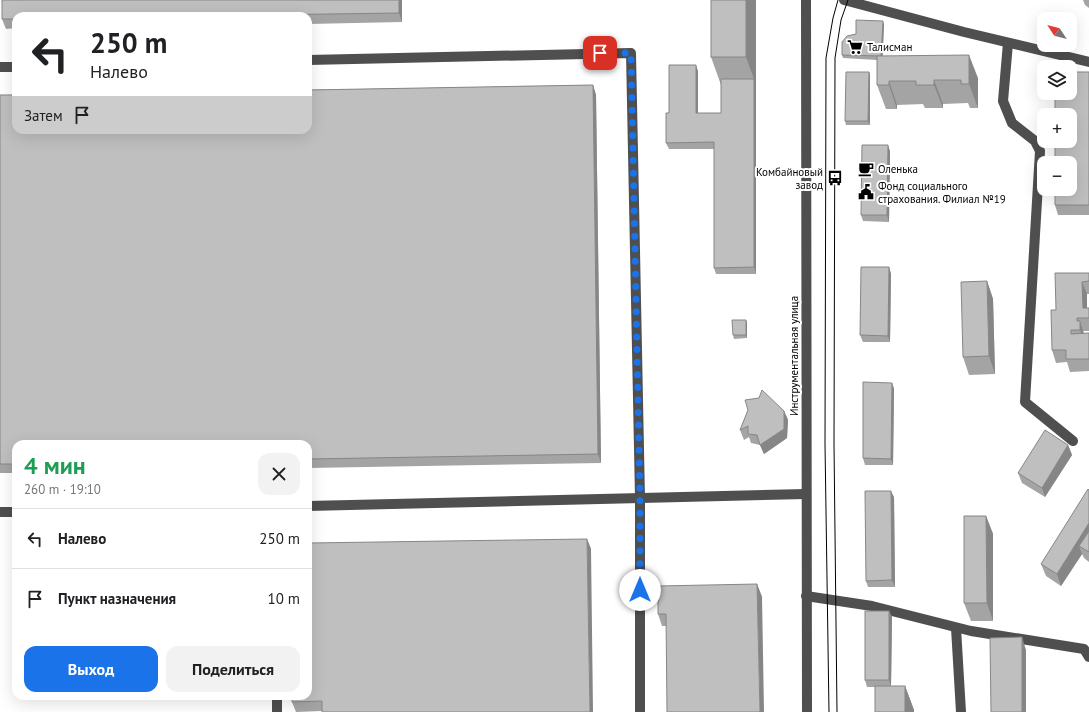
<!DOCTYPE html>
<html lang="ru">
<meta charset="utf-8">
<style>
:root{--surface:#fff;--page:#f2f2f2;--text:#202124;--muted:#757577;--line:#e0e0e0;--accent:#1a73e8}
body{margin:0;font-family:"PT Sans",sans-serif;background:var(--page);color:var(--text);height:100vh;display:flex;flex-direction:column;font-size:15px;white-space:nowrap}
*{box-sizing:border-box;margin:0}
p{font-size:13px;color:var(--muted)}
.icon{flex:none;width:22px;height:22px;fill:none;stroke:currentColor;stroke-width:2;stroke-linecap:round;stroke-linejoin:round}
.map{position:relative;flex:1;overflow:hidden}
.drawer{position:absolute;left:12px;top:440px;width:300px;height:260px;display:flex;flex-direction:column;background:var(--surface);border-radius:12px;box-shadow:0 4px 16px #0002}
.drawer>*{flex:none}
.top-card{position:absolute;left:12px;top:12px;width:300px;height:122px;border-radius:12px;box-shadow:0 4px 16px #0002;background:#fff;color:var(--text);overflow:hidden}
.needle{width:26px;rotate:306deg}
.controls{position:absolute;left:1037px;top:12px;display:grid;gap:8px}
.controls a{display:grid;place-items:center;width:40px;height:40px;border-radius:8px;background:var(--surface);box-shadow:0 4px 16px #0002;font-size:20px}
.pin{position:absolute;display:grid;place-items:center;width:34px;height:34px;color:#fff;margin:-17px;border-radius:8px;box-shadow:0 2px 6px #0006}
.me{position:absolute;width:44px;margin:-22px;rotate:0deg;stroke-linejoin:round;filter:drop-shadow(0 0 3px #0008)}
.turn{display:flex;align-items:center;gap:14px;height:84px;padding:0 12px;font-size:18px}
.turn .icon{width:52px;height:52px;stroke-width:2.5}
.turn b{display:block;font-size:28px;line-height:34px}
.then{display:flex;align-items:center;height:38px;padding:0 12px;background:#0003;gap:8px;font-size:15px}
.round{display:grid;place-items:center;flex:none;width:42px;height:42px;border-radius:12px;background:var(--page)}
.head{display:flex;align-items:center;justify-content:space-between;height:68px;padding:0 12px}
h1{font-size:24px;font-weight:600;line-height:30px;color:#1e9e55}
.primary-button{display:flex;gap:8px;margin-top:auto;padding:8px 12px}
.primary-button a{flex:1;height:46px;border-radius:12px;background:var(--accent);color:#fff;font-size:16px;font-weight:600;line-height:46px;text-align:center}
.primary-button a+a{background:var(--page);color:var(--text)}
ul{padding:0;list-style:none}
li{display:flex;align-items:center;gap:12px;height:60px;padding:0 12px;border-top:1px solid var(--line)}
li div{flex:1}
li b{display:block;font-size:15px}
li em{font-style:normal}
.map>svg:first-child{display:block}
</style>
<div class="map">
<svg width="1089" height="712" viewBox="0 0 1089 712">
<rect width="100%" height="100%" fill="#fff"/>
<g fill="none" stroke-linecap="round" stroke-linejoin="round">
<g stroke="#4f4f4f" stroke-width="10">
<path d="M806 0 807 712"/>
<path d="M844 0 964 32 1089 62"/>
<path d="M1008 43 1003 101 1012 123 1035 141 1040 151 1025 402 1073 441"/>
<path d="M308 60 631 53 640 498V712"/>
<path d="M0 67H16"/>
<path d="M308 506 806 494"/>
<path d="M0 512H16"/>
<path d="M806 596 872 606 971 631 1084 649 1089 657"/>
<path d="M956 628 961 712"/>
<path d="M277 696V712"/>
</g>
<g stroke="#000" stroke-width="1">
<path d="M829 712 825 444 826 58 833 18 838 0"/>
<path d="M837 712 834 444 835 58 841 20 848 0"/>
</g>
</g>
<g fill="#a4a4a4">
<path d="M2 0H402V22L308 24V16H16V28L6 29 2 19Z"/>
<path d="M711 0H756V274H716L714 268V149H669L666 143 669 113 698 71V113H721V85L711 57Z"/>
<path d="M1083 0H1089V8L1085 5Z"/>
<path d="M884 24 883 56 978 78V108H970L968 103 943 104V108H925L923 104 897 105V109H886L877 85V60L843 58 842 55 856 34Z"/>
<path d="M869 72 870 75V125H846L845 121Z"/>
<path d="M1089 72V215H1058L1055 205Z"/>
<path d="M593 85 596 95 601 463 308 468V444H16V473H0V95Z"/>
<path d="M890 151 889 222 863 221 861 215Z"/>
<path d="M889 267 891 274 890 342H863L860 335Z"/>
<path d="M1089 273V294H1087V308H1089V331H1083L1084 334 1089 333V371L1070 372 1067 362 1056 363 1052 350 1056 310Z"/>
<path d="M987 281 993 299 995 374 969 375 963 357Z"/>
<path d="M746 320 747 323V338L734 339 733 335Z"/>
<path d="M892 383 894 389 893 465H865L863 458Z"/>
<path d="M748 410 784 411 788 420 787 438 764 454 760 445 751 443 749 437 744 440 740 430Z"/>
<path d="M1068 445 1072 455 1045 497 1022 483 1018 473Z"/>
<path d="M1089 490V562L1084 558 1082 554 1061 586 1046 576 1041 564Z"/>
<path d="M894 497 895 587H868L866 581Z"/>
<path d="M986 516 993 534V621H971L964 603Z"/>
<path d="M587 539 591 549 322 711 296 712 292 702Z"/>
<path d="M757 584 762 597 666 626H662L658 614Z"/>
<path d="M889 611 892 617 891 686H905L914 710 875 687H867L865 680Z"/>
</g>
<g fill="#868686">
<path d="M399 0H402V22L399 13Z"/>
<path d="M746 0H756V274L754 267V79L746 57Z"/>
<path d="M883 21 884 24 882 60 881 57Z"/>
<path d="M969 55 978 78V108L969 84Z"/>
<path d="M696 65 698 71V120L696 113Z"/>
<path d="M869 72 870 75V125L868 121Z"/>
<path d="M934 80 943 104V108L934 85Z"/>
<path d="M889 81 897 105V109L889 85Z"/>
<path d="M593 85 596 95 601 463 598 454Z"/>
<path d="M888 145 890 151 889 222 887 215Z"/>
<path d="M889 267 891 274 890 342 888 336Z"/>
<path d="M987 281 993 299 995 374 989 356Z"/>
<path d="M1082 282 1087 294V318L1083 308Z"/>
<path d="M1077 318 1080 325V321L1084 334V342L1077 321Z"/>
<path d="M746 320 747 323V338L746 335Z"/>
<path d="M892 383 894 389 893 465 891 459Z"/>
<path d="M784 411 788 420 787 438 764 454 760 445Z"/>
<path d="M1068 445 1072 455 1045 497 1042 488Z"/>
<path d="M891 491 894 497 895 587 892 580Z"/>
<path d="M986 516 993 534V621L987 603Z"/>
<path d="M1089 523V543L1079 546 1082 554 1061 586 1057 574Z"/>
<path d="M587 539 591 549 593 712H590Z"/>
<path d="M757 584 762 597 764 712H760Z"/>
<path d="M889 611 892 617 891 687 889 680Z"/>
<path d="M1022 637 1026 650V712H1022Z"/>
<path d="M905 686 914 710V712H905Z"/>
</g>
<g fill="#bfbfbf" stroke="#868686">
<path d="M2 0H399V13L188 16H16V19H2Z"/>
<rect x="711" y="0" width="35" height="57"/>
<path d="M856 20 883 21 881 56 842 55V42L847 36 856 34Z"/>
<path d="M969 55V84H961V80H934V85H916V81H889V85H877V56Z"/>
<path d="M669 65H696V113H721V79H754V267L714 268V142L666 143V113H669Z"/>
<path d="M846 72H869L868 121H845Z"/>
<path d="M1070 72H1089V205H1055V189H1070V163H1055V141H1070V115H1055V93H1070Z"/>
<path d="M593 85 598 454 308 459V444H16V464H0V95H16V130H308V90Z"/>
<path d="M862 145H888L887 215H861Z"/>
<path d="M861 267H889L888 336 860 335Z"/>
<path d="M1055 273H1089V281L1082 282 1083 308H1089V318H1077V321H1080V330H1071V334L1089 333V359H1066V350H1052L1051 310H1056Z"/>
<path d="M987 281 989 356 963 357 961 282Z"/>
<path d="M732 320H746V335H733Z"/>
<path d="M863 382 892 383 891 459 863 458Z"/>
<path d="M762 390 784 411V429L760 445 757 435 748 434V426L740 430 748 410 745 400 759 398Z"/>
<path d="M1045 430 1068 445 1042 488 1018 473Z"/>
<path d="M1088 489 1089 490V523L1057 574 1041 564Z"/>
<path d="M865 491H891L892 580 866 581Z"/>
<path d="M964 516H986L987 603H964Z"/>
<path d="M1089 531V552L1079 546Z"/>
<path d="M587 539 590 712H322V701L292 702V696H308V543Z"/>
<path d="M757 584 760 712H667L666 614H658V586Z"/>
<rect x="865" y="611" width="24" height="69"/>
<path d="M1022 637V712H991L990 638Z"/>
<rect x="875" y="686" width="30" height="26"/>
</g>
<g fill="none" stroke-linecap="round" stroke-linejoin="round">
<path stroke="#1a73e8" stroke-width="7" stroke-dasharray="0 12.6" d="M600 53H631L640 498V590"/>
</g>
<defs>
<symbol id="supermarket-bare" viewBox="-9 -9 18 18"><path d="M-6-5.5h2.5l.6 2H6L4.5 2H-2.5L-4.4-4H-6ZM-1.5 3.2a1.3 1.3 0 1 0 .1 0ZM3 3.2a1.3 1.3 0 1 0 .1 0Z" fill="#000" stroke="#fff" stroke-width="2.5" paint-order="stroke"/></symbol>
<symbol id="cafe-bare" viewBox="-9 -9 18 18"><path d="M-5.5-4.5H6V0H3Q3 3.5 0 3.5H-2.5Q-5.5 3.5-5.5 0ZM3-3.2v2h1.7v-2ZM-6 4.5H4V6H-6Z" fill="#000" stroke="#fff" stroke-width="2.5" paint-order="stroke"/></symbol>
<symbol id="bus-bare" viewBox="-9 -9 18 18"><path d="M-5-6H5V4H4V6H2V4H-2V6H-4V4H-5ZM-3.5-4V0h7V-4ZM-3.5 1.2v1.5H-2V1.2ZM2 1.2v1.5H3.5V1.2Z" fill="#000" stroke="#fff" stroke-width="2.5" paint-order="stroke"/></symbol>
<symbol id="civic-bare" viewBox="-9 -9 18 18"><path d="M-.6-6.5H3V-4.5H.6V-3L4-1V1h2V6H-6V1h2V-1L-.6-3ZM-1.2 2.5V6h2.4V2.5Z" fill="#000" stroke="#fff" stroke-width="2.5" paint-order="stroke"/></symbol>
</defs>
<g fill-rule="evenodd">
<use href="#supermarket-bare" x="844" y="36" width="22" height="22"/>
<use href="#cafe-bare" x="855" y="158" width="22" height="22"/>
<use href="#bus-bare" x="824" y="167" width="22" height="22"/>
<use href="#civic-bare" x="855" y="181" width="22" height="22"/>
</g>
<g text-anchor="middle" stroke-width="4" stroke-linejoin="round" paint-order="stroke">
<g font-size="11" fill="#000" stroke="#fff" text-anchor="start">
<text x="867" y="51">Талисман</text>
<text x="878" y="173">Оленька</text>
<text x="823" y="176" text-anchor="end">Комбайновый<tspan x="823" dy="13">завод</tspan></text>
<text x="878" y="190">Фонд социального<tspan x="878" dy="13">страхования. Филиал №19</tspan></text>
</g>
<g font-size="11" fill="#000" stroke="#fff">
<text transform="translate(794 356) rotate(-90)" y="4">Инструментальная улица</text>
</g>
</g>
</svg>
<div class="controls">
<a><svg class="needle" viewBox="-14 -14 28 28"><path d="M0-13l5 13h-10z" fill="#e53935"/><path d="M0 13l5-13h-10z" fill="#757577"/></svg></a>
<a><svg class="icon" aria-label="layers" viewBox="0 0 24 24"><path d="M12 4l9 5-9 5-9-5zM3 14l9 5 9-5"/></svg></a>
<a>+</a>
<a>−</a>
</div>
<div class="pin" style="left:600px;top:53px;background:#d93025"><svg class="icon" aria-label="arrive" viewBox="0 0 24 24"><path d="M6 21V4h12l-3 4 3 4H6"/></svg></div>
<svg class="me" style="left:640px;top:590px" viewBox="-20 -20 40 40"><circle r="19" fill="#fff"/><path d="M0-13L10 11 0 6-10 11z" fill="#1a73e8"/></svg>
<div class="top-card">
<div class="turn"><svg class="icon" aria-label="left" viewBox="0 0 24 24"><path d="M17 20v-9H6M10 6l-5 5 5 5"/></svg><div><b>250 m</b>Налево</div></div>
<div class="then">Затем<svg class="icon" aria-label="arrive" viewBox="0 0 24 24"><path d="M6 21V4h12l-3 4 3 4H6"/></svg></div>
</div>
<section class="drawer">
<div class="head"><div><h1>4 мин</h1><p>260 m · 19:10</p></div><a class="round"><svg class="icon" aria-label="close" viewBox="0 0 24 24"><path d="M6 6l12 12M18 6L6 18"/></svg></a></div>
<ul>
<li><svg class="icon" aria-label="left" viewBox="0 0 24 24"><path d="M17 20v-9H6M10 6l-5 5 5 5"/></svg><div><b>Налево</b></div><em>250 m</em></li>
<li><svg class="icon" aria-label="arrive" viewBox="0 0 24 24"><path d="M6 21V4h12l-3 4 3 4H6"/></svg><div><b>Пункт назначения</b></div><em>10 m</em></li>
</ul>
<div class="primary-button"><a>Выход</a><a>Поделиться</a></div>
</section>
</div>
